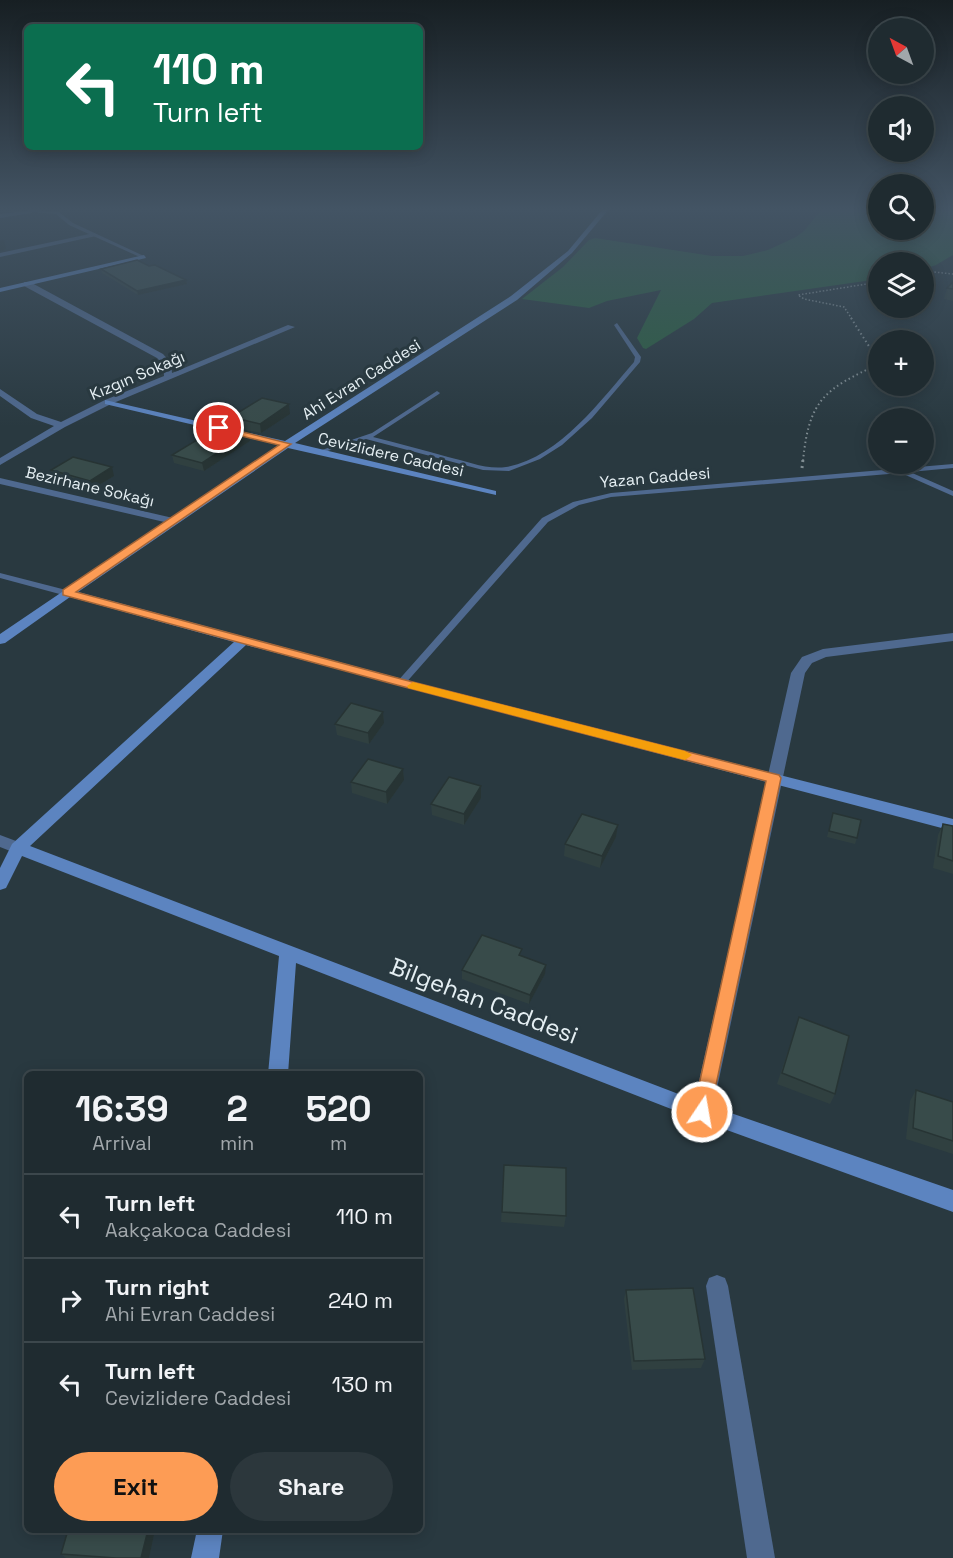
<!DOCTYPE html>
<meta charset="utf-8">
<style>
:root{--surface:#1f2b30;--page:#2c373c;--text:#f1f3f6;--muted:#a1a7ab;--line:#3c474c;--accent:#fd9c55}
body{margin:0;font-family:"Space Grotesk",sans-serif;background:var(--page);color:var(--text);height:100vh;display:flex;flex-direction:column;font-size:22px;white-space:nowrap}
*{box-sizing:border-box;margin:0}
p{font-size:20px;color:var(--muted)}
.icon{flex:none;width:33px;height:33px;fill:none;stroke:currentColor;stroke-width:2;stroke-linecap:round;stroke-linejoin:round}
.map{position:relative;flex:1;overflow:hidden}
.drawer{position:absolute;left:24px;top:1071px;width:399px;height:462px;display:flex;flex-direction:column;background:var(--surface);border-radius:9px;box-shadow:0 3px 15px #0003,0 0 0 2px var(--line)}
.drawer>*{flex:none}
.banner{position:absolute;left:24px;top:24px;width:399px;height:126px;border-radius:9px;box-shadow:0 3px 15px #0003,0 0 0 2px var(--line);background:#0b6e4f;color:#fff;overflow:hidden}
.needle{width:39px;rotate:319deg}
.fabs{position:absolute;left:868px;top:18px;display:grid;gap:12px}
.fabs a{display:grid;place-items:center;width:66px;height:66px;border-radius:50%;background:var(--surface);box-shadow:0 3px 15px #0003,0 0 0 2px var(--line);font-size:30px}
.pin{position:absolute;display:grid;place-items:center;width:51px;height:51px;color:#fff;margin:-26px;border:3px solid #fff;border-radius:50%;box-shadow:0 2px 6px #0007}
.me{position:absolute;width:66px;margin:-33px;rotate:12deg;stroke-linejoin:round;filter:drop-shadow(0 0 4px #0008)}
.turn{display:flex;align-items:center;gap:21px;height:126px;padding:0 30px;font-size:27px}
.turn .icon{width:78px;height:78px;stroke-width:2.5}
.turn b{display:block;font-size:42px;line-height:51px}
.eta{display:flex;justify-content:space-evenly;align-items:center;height:102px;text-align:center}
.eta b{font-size:36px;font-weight:700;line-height:42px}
.action{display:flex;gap:12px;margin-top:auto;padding:12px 30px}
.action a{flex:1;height:69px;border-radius:36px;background:var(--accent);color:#111;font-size:24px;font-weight:700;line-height:69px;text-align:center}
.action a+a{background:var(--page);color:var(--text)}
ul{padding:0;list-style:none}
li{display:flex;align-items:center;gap:18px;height:84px;padding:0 30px;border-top:2px solid var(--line)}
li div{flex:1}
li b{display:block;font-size:22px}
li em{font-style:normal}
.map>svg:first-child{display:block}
</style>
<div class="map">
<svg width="953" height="1558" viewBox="0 0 953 1558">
<rect width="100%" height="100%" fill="#293940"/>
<path fill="#2b5f41" d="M822 209H879V230H924V209L953 212V255L936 265 924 269V262H879V279L712 303 694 319 646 349 643 348 637 338 661 290 607 301 589 308 522 299 563 267 589 240 595 238 712 256H743L768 250 796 237 804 231Z"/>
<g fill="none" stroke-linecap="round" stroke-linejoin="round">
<g stroke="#818e93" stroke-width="1.5" stroke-dasharray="1.5 2" stroke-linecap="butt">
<path d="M924 271 953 274"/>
<path d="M852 319 844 307 804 299 798 295 879 282"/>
</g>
<g stroke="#818e93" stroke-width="2" stroke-dasharray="1.5 3" stroke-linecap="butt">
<path d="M851 318 879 362"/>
<path d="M803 461C809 399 825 389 879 364"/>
</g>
<path stroke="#818e93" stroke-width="3" stroke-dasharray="2 4" stroke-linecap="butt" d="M802 468 803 459"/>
<g fill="#4f698f" fill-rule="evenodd">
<path d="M30 210 59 212 73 223 146 257 142 258 69 225 56 214 32 212Z"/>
<path d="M617 323 641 357 640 362 592 418 562 445 540 459 509 471 483 470 366 439 321 453 316 452 372 433 437 391 440 393 439 394 373 437C398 443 423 450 448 457 466 461 487 470 506 467 559 458 601 400 634 362L635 357 614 325Z"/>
<path d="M953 464V468L910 472 953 491V496L901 473 611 497 579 505 548 522 404 685 401 686 396 683 542 518 573 502 611 493Z"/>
<path d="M0 573 70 591 71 593 67 596 0 578Z"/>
</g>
<g fill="#4f698f" fill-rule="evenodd">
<path d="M34 210 32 213 0 218V214Z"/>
<path d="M94 233 96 236 0 257V253Z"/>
<path d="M24 282H30L163 354 171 363 172 373 288 325 295 327 111 404 65 427 0 465V458L54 426 31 418 0 396V389L37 414 61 422 105 400 164 376 163 364 157 358 24 286Z"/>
<path d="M0 478 173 518 178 521 173 524 0 484Z"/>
<path d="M953 633V641L826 657 812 663 805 673 712 1112 709 1119 702 1121 695 1119 692 1112 791 673 802 657 823 649Z"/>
<path d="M0 835 24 844 26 848 24 852 18 854 0 847Z"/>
<path d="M717 1275 725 1278 728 1286 775 1558H747L706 1286 709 1278Z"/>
</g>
<g fill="#5c84c0" fill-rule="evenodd">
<path d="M603 209H609L572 253 517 300 295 443 496 491V495L288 448 78 592 406 680 953 819V831L246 645 30 846 702 1103 953 1190V1212L702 1121 296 963 288 1074H268L279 956 22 856 6 888 0 890V868L12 844 234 642 70 597 5 643 0 644V634L279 445 105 404V400L285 441 511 296 568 251Z"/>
<path d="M144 255 146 258 0 292V288Z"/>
<path d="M197 1530H223L219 1558H191Z"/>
</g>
</g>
<g fill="#304040">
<path d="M149 266 186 280 187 284 138 295 102 273 101 269Z"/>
<path d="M953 282V301L944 299 947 288Z"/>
<path d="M290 414 261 433 232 427 231 417Z"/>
<path d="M249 432 250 441 204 471 174 463 172 455Z"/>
<path d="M51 470 114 476 92 489 53 479Z"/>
<path d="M383 712 384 723 369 744 337 735 335 724Z"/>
<path d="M403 769 404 780 387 804 352 793 351 782Z"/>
<path d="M481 786V798L464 825 432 815 431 804Z"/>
<path d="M833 813 857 838 855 844 827 837Z"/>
<path d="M943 824 953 826V874L933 868 938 835Z"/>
<path d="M618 825 616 837 600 868 564 856 565 844Z"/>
<path d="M522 956 545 974 529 1004 462 979V970Z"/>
<path d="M799 1017 835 1094 830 1104 777 1084Z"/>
<path d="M916 1090 953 1102V1154L906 1139 910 1101Z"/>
<path d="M504 1165 566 1216 564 1227 501 1222Z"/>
<path d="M626 1290 705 1359 701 1368 632 1370 624 1299Z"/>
<path d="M155 1530 149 1558H66L61 1554Z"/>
</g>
<g fill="#273434">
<path d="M4 240 6 249 0 251V241Z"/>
<path d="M186 280 187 284 138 295 137 291Z"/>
<path d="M289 404 290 414 261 433 260 424Z"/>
<path d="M249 432 250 441 204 471 202 463Z"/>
<path d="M112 467 114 476 92 489 90 481Z"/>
<path d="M383 712 384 723 369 744 368 733Z"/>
<path d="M403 769 404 780 387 804 386 792Z"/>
<path d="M481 786V798L464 825V814Z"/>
<path d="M618 825 616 837 600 868 602 856Z"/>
<path d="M546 965 545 974 529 1004 530 995Z"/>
<path d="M148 1530H155L149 1558H141Z"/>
</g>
<g fill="#384b4a" stroke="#273434" stroke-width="1.5">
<path d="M137 260 149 266 155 265 186 280 137 291 101 269Z"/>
<path d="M953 282V289L947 288Z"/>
<path d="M262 398 289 404 260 424 231 417Z"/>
<path d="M220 426 249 432 202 463 172 455Z"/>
<path d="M73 457 112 467 90 481 51 470Z"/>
<path d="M351 703 383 712 368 733 335 724Z"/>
<path d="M368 759 403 769 386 792 351 782Z"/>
<path d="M449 777 481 786 464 814 431 804Z"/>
<path d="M833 813 861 820 857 838 829 831Z"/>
<path d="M582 814 618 825 602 856 565 844Z"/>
<path d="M943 824 953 826V861L938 856Z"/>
<path d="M482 935 522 949 519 955 546 965 530 995 462 970Z"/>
<path d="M799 1017 849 1036 835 1094 782 1073Z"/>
<path d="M916 1090 953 1102V1141L913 1128Z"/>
<path d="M504 1165 566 1168V1216L502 1212Z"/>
<path d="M693 1288 705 1359 634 1361 626 1290Z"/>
<path d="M68 1530H148L141 1558H116L61 1554Z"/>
</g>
<linearGradient id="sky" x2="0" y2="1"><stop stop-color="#171f23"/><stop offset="0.49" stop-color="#435464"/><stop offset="1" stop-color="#435464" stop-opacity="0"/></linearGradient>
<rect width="953" height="427" fill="url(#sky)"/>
<path fill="#fd9c55" stroke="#a46537" stroke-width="1.5" d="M219 426 291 444 76 592 405 680 779 775 781 778 709 1118 702 1121 696 1118 693 1112 766 781 397 685 63 595V590L279 445 216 430V427Z"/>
<path fill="#f59e0b" d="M413 682 685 751 692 755 685 760 408 688 407 686Z"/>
<g text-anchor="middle" stroke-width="6" stroke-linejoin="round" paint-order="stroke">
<g font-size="16" fill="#e5eff3" stroke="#293940">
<text transform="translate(137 375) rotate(-23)" y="6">Kızgın Sokağı</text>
<text transform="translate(361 379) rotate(-32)" y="6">Ahi Evran Caddesi</text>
<text transform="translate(391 454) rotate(13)" y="6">Cevizlidere Caddesi</text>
<text transform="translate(655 477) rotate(-5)" y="6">Yazan Caddesi</text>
<text transform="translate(90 486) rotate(13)" y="6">Bezirhane Sokağı</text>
</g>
<g font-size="24" fill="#e5eff3" stroke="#293940">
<text transform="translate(484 1001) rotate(21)" y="8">Bilgehan Caddesi</text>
</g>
</g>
</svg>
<div class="fabs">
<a><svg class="needle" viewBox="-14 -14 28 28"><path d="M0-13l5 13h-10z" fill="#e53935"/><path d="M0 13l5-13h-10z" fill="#a1a7ab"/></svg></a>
<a><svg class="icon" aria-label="sound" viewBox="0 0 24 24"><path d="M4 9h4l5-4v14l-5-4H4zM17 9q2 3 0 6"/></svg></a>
<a><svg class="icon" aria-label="search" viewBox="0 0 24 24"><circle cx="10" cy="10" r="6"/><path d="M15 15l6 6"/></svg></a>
<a><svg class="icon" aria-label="layers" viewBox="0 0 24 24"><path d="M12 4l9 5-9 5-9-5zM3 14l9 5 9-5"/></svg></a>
<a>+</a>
<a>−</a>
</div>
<div class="pin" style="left:219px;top:428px;background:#d93025"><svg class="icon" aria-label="arrive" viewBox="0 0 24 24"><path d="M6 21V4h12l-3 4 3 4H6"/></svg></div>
<svg class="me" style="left:702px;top:1112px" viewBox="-20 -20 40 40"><circle r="17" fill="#fd9c55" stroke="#fff" stroke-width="3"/><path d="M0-11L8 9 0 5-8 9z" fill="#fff"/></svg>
<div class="banner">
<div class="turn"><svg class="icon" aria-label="left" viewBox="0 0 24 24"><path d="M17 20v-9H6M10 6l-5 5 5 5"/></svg><div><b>110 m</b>Turn left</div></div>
</div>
<section class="drawer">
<div class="eta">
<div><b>16:39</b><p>Arrival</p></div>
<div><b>2</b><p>min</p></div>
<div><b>520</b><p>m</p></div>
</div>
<ul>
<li><svg class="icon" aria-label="left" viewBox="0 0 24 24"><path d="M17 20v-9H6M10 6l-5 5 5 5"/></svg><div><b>Turn left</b><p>Aakçakoca Caddesi</p></div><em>110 m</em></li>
<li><svg class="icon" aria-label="right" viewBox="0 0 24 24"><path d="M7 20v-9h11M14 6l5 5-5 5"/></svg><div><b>Turn right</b><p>Ahi Evran Caddesi</p></div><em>240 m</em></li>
<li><svg class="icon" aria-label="left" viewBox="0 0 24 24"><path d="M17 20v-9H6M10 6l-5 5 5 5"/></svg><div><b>Turn left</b><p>Cevizlidere Caddesi</p></div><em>130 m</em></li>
</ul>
<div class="action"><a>Exit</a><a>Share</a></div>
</section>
</div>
